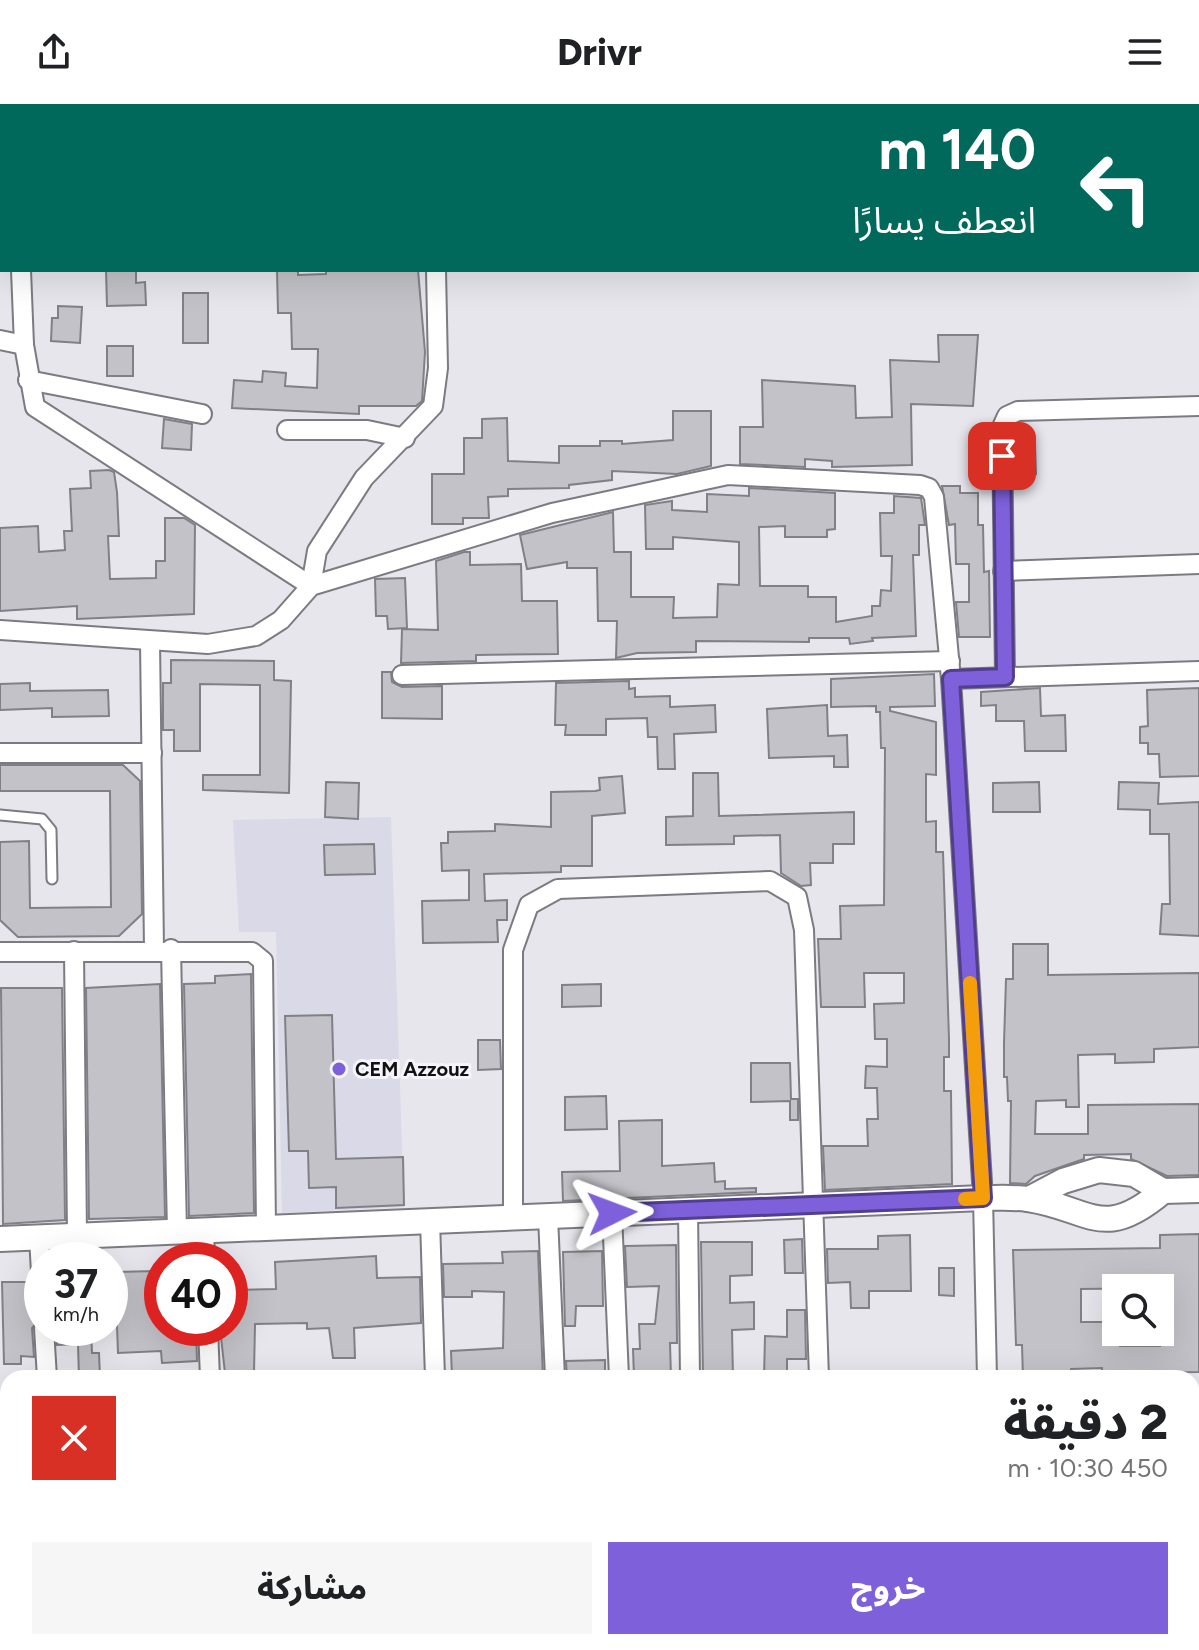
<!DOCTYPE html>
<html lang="ar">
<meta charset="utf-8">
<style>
:root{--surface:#fff;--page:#f6f6f6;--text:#202124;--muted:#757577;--accent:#7d60da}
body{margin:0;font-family:Figtree,"Noto Sans Arabic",sans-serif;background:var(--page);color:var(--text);direction:rtl;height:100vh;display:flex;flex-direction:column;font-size:30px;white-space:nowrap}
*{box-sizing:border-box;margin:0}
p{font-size:26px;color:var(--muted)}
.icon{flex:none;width:44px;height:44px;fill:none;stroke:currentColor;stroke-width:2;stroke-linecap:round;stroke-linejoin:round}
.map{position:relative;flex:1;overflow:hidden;direction:ltr}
.sheet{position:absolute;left:0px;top:1266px;width:1200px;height:280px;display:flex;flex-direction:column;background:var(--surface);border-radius:24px 24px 0 0;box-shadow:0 8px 32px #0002;direction:rtl}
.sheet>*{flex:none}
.hud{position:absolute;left:0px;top:0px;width:1200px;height:168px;box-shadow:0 8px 32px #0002;direction:rtl;background:#00695c;color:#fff;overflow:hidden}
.fabs{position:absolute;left:1102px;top:1170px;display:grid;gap:16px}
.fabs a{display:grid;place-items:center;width:72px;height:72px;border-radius:0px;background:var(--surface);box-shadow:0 8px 32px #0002;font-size:40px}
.speed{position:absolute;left:24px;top:1138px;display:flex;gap:16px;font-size:40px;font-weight:700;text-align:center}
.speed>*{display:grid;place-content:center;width:104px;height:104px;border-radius:50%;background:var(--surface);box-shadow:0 8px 32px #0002;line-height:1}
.speed small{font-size:20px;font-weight:400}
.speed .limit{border:12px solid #d22;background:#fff;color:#111}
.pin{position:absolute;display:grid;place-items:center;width:68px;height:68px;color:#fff;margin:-34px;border-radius:16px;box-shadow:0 4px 12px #0006}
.me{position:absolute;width:88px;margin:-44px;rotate:87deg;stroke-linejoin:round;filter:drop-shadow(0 0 6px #0008)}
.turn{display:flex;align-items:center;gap:28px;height:168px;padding:0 32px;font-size:36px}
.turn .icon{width:104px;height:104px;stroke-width:2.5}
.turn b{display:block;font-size:56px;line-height:68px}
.round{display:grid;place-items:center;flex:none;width:84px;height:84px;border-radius:0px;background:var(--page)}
.headline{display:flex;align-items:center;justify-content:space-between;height:136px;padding:0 32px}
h1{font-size:48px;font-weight:800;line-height:60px}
.cta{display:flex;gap:16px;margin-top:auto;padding:16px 32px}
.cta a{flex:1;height:92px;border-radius:0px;background:var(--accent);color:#fff;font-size:32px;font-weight:800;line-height:92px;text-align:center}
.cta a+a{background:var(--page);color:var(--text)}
header{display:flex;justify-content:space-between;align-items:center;height:104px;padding:0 32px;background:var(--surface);font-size:36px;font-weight:800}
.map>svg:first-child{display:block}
</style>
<header><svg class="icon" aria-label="menu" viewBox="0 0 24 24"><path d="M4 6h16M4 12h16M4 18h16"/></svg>Drivr<svg class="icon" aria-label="share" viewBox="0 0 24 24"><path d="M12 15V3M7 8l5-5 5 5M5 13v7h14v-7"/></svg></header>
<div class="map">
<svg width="1199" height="1546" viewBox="0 0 1199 1546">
<rect width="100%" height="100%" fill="#e7e6ed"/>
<path fill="#dad9e7" d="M391 713 404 1103 282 1109 276 828H239L233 716Z"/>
<g fill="#c2c2c8" stroke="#818086" stroke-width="2" fill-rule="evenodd">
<path d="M106 166H136V179L145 178 146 201 107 202Z"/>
<path d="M277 166H298V171L326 170V166H418L425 248 422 297 416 302H359V310L232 304 234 276 262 278 263 267 286 269 285 282 317 284 318 245H292L291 209H278Z"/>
<rect x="183" y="189" width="25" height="50"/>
<path d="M58 202 82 203 80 239 51 237 52 214H58Z"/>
<path d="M938 231H978L973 302 911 300 912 361 832 363V357L805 355V363L740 360V323H763L762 276 855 282 856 314 892 313 890 256 939 258Z"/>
<rect x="107" y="242" width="26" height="30"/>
<path d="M673 307H711V362L677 370 612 367V376L569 381V384L508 385V392L488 393 489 414H463V420H432V370H464V334H482V315L507 314 508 357 559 359V342H600V337H622V340L673 336Z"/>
<path d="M164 315 192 320 191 346 162 344Z"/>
<path d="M1014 340H1035L1036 370H1015Z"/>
<path d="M109 366 114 368 117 388 119 432H108L110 475 156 474V457H165V414H184L195 421 194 510 77 515V502L0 507V424L38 422 39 448 65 446 64 427H72L70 385 91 384 90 367Z"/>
<path d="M942 382H960V389H978V421H983L984 468 989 467 990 533H959L956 498H969V460H956L955 420 949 421Z"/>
<path d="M749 384 835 389V425L827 426V433H785V422L759 423 760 482H808V493H836V518L872 512V502H880L881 486 891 487 892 452H881L880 409H894V392L921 394 925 421H919V451H913L916 532 872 534 873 537 850 540 849 534H809V538L696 537V548L637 549 616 554 617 517H598L597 464H567V458L527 465 520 431 613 408 614 448H631V493H674L673 514 717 513 718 480 739 481V438L673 433V445H646L645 401 672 397V406L707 408V390L749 392Z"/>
<path d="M464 448H470V461L521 460 522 497H557L558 550 476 551V557L401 559 402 525 438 526 436 457Z"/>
<path d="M405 474 407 524 388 525 387 512H376L375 475Z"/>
<path d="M171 556 274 557V576L291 577 289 689 203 686V671H260V581L200 580V647H174V626H163V579H171Z"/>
<path d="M382 568H391L392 578 402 583 442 582V615L382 614Z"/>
<path d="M934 570 935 602 890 603V607L936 618V671L926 670V718L936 717V748H943L949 935V953H944V987H951L952 1080 825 1086 823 1042H868L867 1015H878L877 984H865L866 962 887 963V935H875L874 900 904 899V869H864L865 903H821L818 835H841L840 802 884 801 885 644H881L880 608H876V602L831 603V575Z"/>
<path d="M629 577V585L635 584V593L670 592V603L715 601 716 628 674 630 675 665H658L657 633H648L647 614 606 615V631H565L566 621H555L556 579Z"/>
<path d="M30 579V587L108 586 109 612 52 613V604L0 606V580Z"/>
<path d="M1040 584 1041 612 1065 611 1066 647H1025L1024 617H996V601L981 602V588Z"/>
<path d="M1199 584V672L1160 673 1159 650H1148V639H1140V623L1148 622 1147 586Z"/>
<path d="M827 601 828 632 847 631 848 663H834V652L769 654 767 605Z"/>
<path d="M0 661H123L140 677 142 810 119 832 18 833 0 816V738L29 737 30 804 111 803 110 687H0Z"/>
<path d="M693 669H718L719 712 854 708V740H833V759H810L811 781 801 782 781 769 780 731 734 732V740L666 741V713L693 712Z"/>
<path d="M622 672 625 709 592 712V762H561V768L484 770 485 797 507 796V816H497L498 838 423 839 422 797 469 796V766L442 767 441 739H448V728L495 727V720L551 723V688L595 687 600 686 599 674Z"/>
<path d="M326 678 359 679 358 715 325 713Z"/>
<path d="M1039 678 1040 708H993V679Z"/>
<path d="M1119 678 1159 679 1158 700 1199 698V832L1160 830 1162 800H1170L1169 730H1150V706L1118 705Z"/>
<path d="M374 740 375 770 325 771 324 741Z"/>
<path d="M1013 840H1048V871L1199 869V943L1154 945V958L1115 959V950L1078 951 1079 1003H1066V996L1036 997 1035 1030H1088V1001L1199 1000V1071L1167 1072 1131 1055V1050L1084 1051V1055L1035 1072 1026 1080 1010 1079 1011 997H1008L1007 973H1004V939L1006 875H1013Z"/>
<path d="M251 870 254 1109 189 1112 184 880 215 879V872Z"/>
<path d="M160 880 165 1113 89 1115 86 884Z"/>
<path d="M601 880V902L562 903V881Z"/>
<path d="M1 884H62L65 1116 3 1120Z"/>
<path d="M332 911 336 1055 403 1053 404 1101 336 1104V1083L309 1084 308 1047H289L285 912Z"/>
<path d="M478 936H500L501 965 478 966Z"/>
<path d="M751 959H790L791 995H798V1016H790V997L751 998Z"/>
<path d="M606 992 607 1025 565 1026V993Z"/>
<path d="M662 1016V1062L714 1059 715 1078 725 1077V1085L756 1084V1088L563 1097 562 1068 620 1067 619 1017Z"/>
<path d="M1199 1130V1268L1102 1269V1264L1071 1265V1273L1023 1274 1022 1241H1016L1013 1146 1160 1144V1131ZM1160 1184V1242H1120L1116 1218H1081V1185Z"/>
<path d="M910 1131 911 1187H869V1204H851L850 1178 828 1179 827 1145H878V1132Z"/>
<path d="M802 1135 803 1169H785L784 1136Z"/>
<path d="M701 1138H752V1171L730 1172V1199L754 1198V1225L732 1226 733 1274H703Z"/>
<path d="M676 1141 677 1239H670L671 1274 634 1273 633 1245H640L639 1220H655L659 1182 627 1183 625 1142Z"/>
<path d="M538 1147 543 1274H529L528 1270 502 1271V1274L452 1273 451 1247 503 1244 504 1188 472 1187V1193H444L443 1160 503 1159 502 1148Z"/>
<path d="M602 1147 603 1202H576L575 1222H565L563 1148Z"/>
<path d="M376 1152 377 1174 420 1173 421 1219 354 1224 355 1254H333L329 1224 307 1225V1219L255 1220 254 1269H225L220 1224H230V1186L276 1185 275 1158Z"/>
<path d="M939 1164H954V1192L939 1191Z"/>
<path d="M156 1167 162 1224H196L197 1257 162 1259 161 1247 118 1249 115 1168Z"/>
<path d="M2 1178H30L32 1192 42 1198V1212L32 1224 34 1253 21 1252V1260H4Z"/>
<path d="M787 1206H805L806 1255H787V1274H764L765 1232 787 1233Z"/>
<path d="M56 1224H91L92 1249H99L100 1274H79L78 1240 57 1241Z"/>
<path d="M605 1256V1274H567L566 1257Z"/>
</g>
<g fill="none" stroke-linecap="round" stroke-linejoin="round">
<defs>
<path id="lane" d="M0 711 42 715 51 726 52 775"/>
<g id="street">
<path d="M14 0V2"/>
<path d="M433 0V2"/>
<path d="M21 166 24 241 35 303 311 482 317 447 364 374 433 302 438 264 436 166"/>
<path d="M0 236 24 241"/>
<path d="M28 276 202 310"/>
<path d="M287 326H367L405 334"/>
<path d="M1003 467 1199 460"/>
<path d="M0 526 208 540 256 532 281 516 311 482 552 409 728 371 920 381 929 384 934 393 951 575"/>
<path d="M150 538 154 845"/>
<path d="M402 571 950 557"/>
<path d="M1005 573 1002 323 1007 312 1018 307 1199 302"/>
<path d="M0 649H152"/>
<path d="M171 845 177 1127"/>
<path d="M74 847 77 1131"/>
<path d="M0 848H252L263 857 266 1123"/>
<path d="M688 1106 690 1274"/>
<path d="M612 1109 619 1274"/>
<path d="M548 1112 555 1274"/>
<path d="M513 1113V846L529 801 558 785 770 777 797 793 804 826 819 1274"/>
<path d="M430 1116 435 1274"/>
<path d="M204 1125 205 1156"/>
<path d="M39 1133 42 1186"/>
<path d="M44 1224 47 1274"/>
<path d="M208 1224 210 1274"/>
<path d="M987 1274 983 1094 951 575 1199 567"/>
<path d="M61 1538 62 1546"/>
<path d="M992 1538V1546"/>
</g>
<g id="secondary">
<path d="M1029 1095 1063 1077 1099 1066 1134 1070 1163 1087 1199 1086"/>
<path d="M0 1135 983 1094C998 1094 1013 1093 1028 1095 1090 1104 1102 1139 1163 1087"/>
</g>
</defs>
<use href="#lane" stroke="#7c7b81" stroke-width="13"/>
<use href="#street" stroke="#7c7b81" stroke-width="22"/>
<use href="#secondary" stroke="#7c7b81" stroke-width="28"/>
<use href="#lane" stroke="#fff" stroke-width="9"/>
<use href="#street" stroke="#fff" stroke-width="18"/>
<use href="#secondary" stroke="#fff" stroke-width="24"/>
</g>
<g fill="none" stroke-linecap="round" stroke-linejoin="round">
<defs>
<path id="route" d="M612 1109 983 1094 951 575 1005 573 1002 352"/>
</defs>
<use href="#route" stroke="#513e8e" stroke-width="20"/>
<use href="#route" stroke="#7d60da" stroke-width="14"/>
<path stroke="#f59e0b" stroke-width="14" d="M965 1095 983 1094 970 879"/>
</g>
<circle fill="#7d60da" stroke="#f4f4fa" stroke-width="3" cx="339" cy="965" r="8"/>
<g text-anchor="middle" stroke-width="6" stroke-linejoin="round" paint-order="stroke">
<g font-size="20" font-weight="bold" fill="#111012" stroke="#f4f4fa" text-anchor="start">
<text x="355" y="972">CEM Azzouz</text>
</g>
</g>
</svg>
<div class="fabs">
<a><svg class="icon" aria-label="search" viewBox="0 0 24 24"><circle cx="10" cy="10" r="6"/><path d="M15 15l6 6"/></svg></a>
</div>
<div class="speed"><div>37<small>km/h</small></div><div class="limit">40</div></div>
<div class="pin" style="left:1002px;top:352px;background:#d93025"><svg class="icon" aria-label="arrive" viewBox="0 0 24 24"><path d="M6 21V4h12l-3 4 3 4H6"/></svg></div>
<svg class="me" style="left:612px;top:1109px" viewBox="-20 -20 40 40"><path d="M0-17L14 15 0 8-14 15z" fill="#7d60da" stroke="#fff" stroke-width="4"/></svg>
<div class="hud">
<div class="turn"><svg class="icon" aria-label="left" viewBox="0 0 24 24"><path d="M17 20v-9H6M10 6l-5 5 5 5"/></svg><div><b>140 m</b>انعطف يسارًا</div></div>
</div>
<section class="sheet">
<div class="headline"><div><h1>2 دقيقة</h1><p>450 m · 10:30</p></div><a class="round" style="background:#d93025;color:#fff"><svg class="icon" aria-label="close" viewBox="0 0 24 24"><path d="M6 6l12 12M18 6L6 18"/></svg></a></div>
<div class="cta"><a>خروج</a><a>مشاركة</a></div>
</section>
</div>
